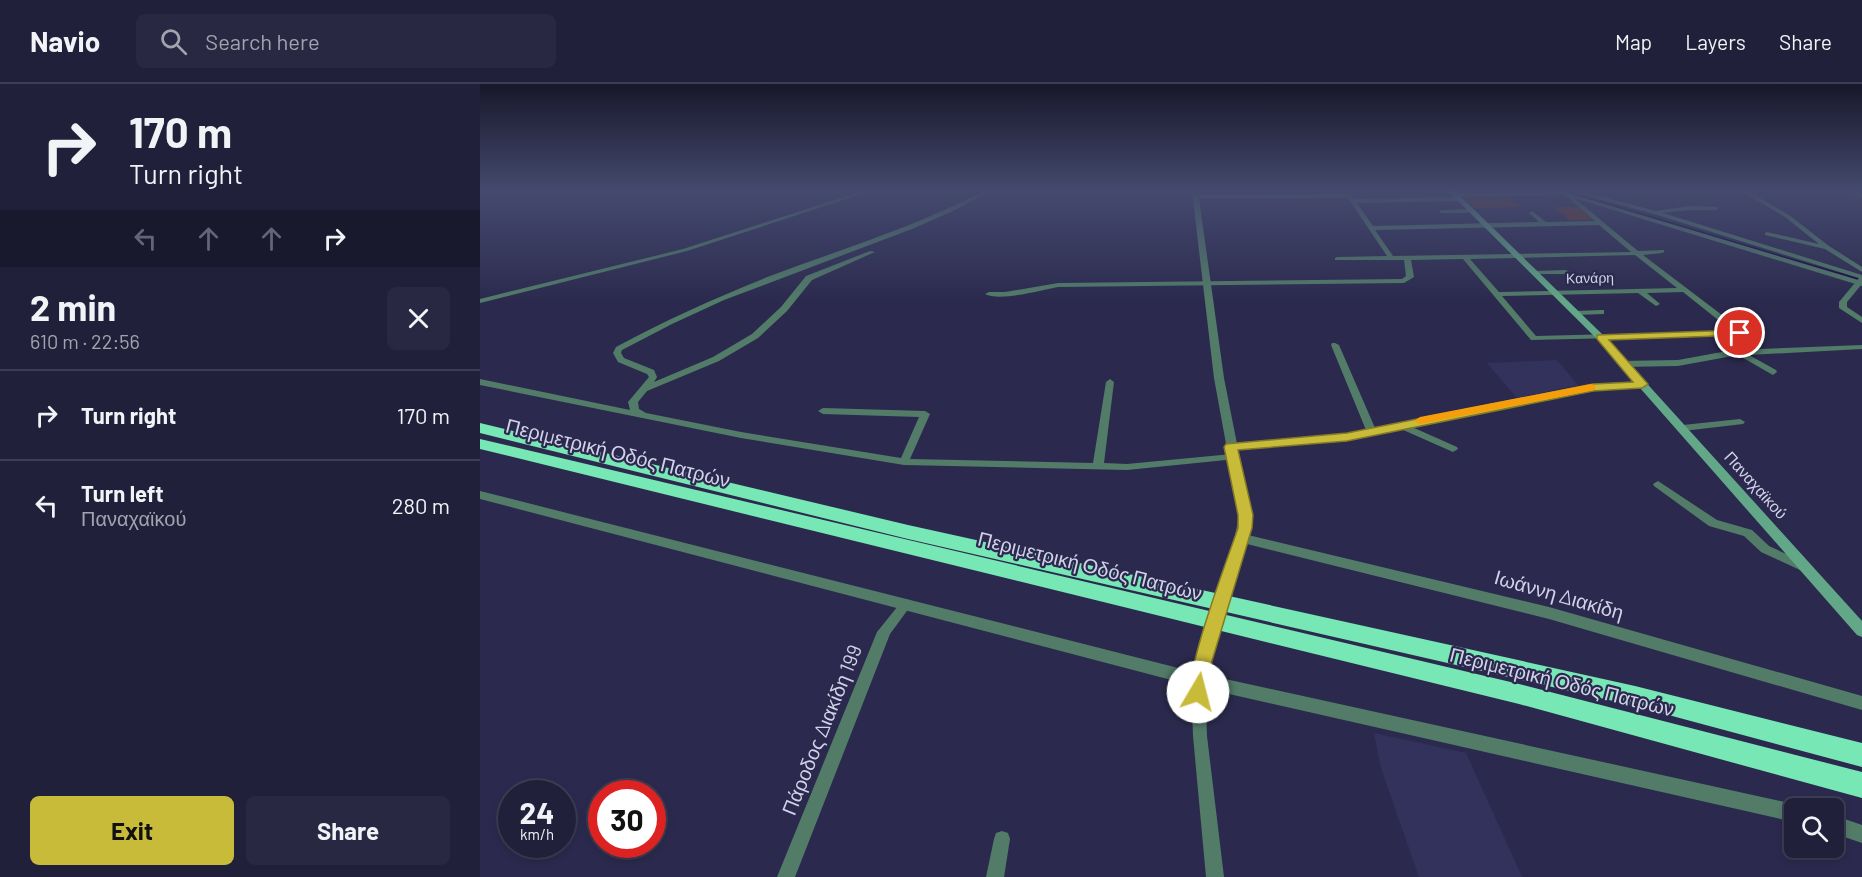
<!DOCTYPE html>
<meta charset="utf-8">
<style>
:root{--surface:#20203a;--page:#282842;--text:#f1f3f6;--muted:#a2a3af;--line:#3d3e54;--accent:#c9bb3a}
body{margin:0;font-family:Barlow,sans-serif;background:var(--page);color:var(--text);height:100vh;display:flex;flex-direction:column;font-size:22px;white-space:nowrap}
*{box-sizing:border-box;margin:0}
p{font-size:20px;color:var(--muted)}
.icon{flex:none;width:33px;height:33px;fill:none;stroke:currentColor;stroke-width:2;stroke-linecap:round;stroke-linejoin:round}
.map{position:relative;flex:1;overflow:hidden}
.side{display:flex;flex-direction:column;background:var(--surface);width:480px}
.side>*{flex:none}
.top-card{background:#20203a;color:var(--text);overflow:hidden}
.fabs{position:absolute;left:1304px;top:714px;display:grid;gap:12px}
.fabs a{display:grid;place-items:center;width:60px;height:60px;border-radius:9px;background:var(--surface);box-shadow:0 3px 9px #0003,0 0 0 2px var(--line);font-size:30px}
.speed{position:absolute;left:18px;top:696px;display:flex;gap:12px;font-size:30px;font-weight:700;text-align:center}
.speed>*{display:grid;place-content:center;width:78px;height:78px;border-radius:50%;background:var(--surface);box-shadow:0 3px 9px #0003,0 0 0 2px var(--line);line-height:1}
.speed small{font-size:15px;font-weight:400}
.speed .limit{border:9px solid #d22;background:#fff;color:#111}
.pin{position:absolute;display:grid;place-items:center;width:51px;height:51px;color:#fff;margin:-26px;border:3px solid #fff;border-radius:50%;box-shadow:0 2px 6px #0007}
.me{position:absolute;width:66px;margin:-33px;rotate:8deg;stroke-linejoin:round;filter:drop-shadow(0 0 4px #0008)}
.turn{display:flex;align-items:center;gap:21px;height:126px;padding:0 30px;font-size:27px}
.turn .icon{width:78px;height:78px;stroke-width:2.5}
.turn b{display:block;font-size:42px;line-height:51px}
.lanes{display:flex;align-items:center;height:57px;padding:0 30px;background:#0003;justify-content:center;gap:30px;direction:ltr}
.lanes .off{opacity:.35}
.round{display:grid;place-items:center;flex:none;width:63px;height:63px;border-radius:9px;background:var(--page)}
.summary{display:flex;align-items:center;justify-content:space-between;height:102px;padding:0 30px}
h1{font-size:36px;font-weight:700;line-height:45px}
.primary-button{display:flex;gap:12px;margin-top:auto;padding:12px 30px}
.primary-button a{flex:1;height:69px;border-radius:9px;background:var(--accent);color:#111;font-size:24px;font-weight:700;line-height:69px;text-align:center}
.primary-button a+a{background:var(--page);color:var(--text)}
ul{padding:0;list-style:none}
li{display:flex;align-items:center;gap:18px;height:90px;padding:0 30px;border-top:2px solid var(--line)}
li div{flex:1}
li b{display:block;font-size:22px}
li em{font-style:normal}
header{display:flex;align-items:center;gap:36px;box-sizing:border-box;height:84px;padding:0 30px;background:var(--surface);border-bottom:2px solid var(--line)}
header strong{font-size:28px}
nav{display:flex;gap:33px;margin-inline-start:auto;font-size:21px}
.search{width:420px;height:54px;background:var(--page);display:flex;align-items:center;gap:15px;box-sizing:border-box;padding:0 21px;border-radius:9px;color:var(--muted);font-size:22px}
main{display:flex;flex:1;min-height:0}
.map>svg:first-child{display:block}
</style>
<header>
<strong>Navio</strong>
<div class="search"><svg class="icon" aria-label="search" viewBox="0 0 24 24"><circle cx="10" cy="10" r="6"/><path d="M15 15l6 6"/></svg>Search here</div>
<nav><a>Map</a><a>Layers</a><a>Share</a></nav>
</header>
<main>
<section class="side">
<div class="top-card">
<div class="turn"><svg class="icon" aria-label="right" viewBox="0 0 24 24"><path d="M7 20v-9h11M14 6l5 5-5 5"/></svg><div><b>170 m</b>Turn right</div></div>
<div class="lanes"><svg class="icon off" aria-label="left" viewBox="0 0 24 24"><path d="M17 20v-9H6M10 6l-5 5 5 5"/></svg><svg class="icon off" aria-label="ahead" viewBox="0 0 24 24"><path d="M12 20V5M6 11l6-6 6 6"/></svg><svg class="icon off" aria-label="ahead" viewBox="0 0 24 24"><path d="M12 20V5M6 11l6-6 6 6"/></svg><svg class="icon" aria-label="right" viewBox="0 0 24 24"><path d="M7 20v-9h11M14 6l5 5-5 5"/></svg></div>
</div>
<div class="summary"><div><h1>2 min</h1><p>610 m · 22:56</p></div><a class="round"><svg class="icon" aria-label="close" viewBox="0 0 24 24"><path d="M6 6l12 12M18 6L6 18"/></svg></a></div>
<ul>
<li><svg class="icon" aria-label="right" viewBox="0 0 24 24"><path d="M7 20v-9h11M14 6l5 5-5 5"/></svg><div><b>Turn right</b></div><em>170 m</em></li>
<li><svg class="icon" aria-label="left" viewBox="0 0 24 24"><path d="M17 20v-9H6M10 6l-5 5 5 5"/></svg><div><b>Turn left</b><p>Παναχαϊκού</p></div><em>280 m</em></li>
</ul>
<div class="primary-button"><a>Exit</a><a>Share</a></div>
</section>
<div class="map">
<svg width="1382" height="793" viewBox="0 0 1382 793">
<rect width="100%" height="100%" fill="#2b2a4e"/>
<g fill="#33325c">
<path d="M1077 276 1098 301 1037 314 1007 279Z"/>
<path d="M894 649 986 669 1042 793H939L901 684Z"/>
</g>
<g fill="#763417">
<path d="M1027 111 1041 123 995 124 983 112Z"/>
<path d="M1074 123H1098L1114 136H1089Z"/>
</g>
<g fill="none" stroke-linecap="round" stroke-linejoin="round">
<path stroke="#11033d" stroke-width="2" d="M1084 107 1363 191"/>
<path stroke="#11033d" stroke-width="3" d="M1358 190 1382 197"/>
<g fill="#527c68" fill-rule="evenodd">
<path d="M382 107H391L207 167 0 219V215L203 165Z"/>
<path d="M504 107H511L471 128 432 145 244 216 192 240 142 266 141 269 144 274 174 286 177 293 174 298 233 273 272 250 301 223 326 192 390 167 395 168 332 196 307 227 278 254 239 277 167 307 158 318 159 325 166 329 261 348 421 374 439 333 343 330 338 327 343 324 445 327 450 330 430 375 613 379 626 298 630 295 634 298 624 379 647 380 752 370 757 373 756 375 647 386 424 381 261 354 0 301V295L150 326 148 318 169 293 167 290 138 278 133 269 136 263C186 236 237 213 290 192 362 165 435 143 504 107Z"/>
<path d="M1089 107H1099L1176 127 1209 122 1238 123V125L1236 126H1209L1183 129 1382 191V200L1367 218V223L1382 233V239L1359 224V218L1379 194 1174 130Z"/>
<path d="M1261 107H1268L1309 131 1349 162 1382 183V188L1345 165 1285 151V149L1287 148 1339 160 1305 133Z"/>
<path d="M1364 107H1373L1382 110V114Z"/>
<path d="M1081 108V110L1079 111 974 113 971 111 974 109Z"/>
<path d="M1087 108 1158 167 1184 166V168L1182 169 1163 171 1263 247V251L1051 256 983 175 931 176 934 193 924 199 578 203C561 206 520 218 505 210L509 208H525L578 199 922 195 926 192 924 176H855V174L857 173 907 172 868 114H714V112L716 111 870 110 874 115 978 113 981 115 978 117 877 119 893 142 1059 138 1049 129 1052 127 1066 138 1115 137 1085 111V109ZM1119 141 1151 168 913 172 895 146ZM1155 171 1197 204 1019 208 990 175ZM1203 208 1252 247 1056 252 1022 212 1158 209 1176 222 1180 220 1167 209Z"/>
<path d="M962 126 987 125 990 127 987 129H960V127Z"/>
<path d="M1055 187 1086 186 1089 188 1086 190H1053V188Z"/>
<path d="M1121 226H1124V230L1095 231 1091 229 1095 227Z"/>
<path d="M852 259H855L859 261 895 344 1113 300 1162 297 1166 300 1162 303 1113 306 932 343 977 363 978 365 973 368 921 345 867 356 747 365 746 363 747 361 751 360 867 350 886 346 851 261Z"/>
<path d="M1382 261V265L1269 271 1296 286 1297 288 1293 291 1258 271 1198 282 1142 283 1138 280 1142 277 1198 276 1253 266Z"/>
<path d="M1260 335 1265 338 1263 340 1203 347 1198 344 1203 341Z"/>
<path d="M1178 397 1237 436 1272 446 1289 462 1328 480 1330 483 1328 486H1320L1281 468 1264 452 1229 442 1174 402 1173 400Z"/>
<path d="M426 515 430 517 432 520 410 550 315 793H297L397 548 422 517Z"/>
<path d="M718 590 723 592 725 596 727 652 744 793H726L713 652 711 596 713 592Z"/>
<path d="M522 747 528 749 530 755 524 793H506L514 755 516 749Z"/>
</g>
<g fill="#527c68" fill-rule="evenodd">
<path d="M712 107H718L744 294 771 431 768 451 1069 523 1382 612V626L1069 535 767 460 765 465H755L753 462 759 431 734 294Z"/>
<path d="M1071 107H1081L1382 197V202Z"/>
<path d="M0 407 718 589 1314 720 1321 724H1314V738L718 603 0 415Z"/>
<path d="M1353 731 1382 741V759L1353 749Z"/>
</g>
<path fill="#62a787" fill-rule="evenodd" d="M968 107H975L1123 251 1382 537V553L1377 551 1117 255Z"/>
<g fill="#77e7b5" fill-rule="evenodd">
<path d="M0 339 428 441 1155 602 1382 659V683L1155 622 428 455 0 349Z"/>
<path d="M0 355 1039 600 1382 688V714L1039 620 0 365Z"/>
</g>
<path stroke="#527c68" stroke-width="14" d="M723 577 759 463"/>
</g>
<linearGradient id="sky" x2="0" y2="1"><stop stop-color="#18172b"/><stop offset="0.49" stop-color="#444a6e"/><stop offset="1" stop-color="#444a6e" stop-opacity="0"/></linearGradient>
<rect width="1382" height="218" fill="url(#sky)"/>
<path fill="#c9bb3a" stroke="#837a26" stroke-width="1.5" d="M1260 246 1265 249 1264 251 1129 256 1168 300 1162 304 1113 307 867 357 758 366 773 431 772 444 732 577 725 613 718 616 712 613C702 593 749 471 758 444V431L744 363 746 360 867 349 1113 300 1153 298 1117 255V251Z"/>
<path fill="#f59e0b" d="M1111 300 1115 301V306L940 340 934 337 940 333Z"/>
<g text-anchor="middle" stroke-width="4.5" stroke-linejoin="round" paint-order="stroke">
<g font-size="14" fill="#d1d2e9" stroke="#2b2a4e">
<text transform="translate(1110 194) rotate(-1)" y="5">Κανάρη</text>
</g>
<g font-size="16" fill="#d1d2e9" stroke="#2b2a4e">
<text transform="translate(1276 401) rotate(48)" y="6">Παναχαϊκού</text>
</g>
<g font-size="20" fill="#d1d2e9" stroke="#2b2a4e">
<text transform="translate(138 369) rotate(14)" y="7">Περιμετρική Οδός Πατρών</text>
<text transform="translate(610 482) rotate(14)" y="7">Περιμετρική Οδός Πατρών</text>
<text transform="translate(1079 511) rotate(16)" y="7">Ιωάννη Διακίδη</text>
<text transform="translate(1082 598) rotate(14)" y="7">Περιμετρική Οδός Πατρών</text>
<text transform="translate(342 646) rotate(-68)" y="7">Πάροδος Διακίδη 199</text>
</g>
</g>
</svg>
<div class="fabs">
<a><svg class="icon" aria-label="search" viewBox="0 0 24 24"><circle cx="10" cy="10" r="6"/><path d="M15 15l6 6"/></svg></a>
</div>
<div class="speed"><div>24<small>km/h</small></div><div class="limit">30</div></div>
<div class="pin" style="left:1260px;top:249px;background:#d93025"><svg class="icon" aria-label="arrive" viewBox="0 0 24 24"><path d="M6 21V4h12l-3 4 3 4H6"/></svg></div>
<svg class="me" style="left:718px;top:608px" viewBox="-20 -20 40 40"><circle r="19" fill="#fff"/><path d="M0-13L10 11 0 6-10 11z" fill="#c9bb3a"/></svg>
</div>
</main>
